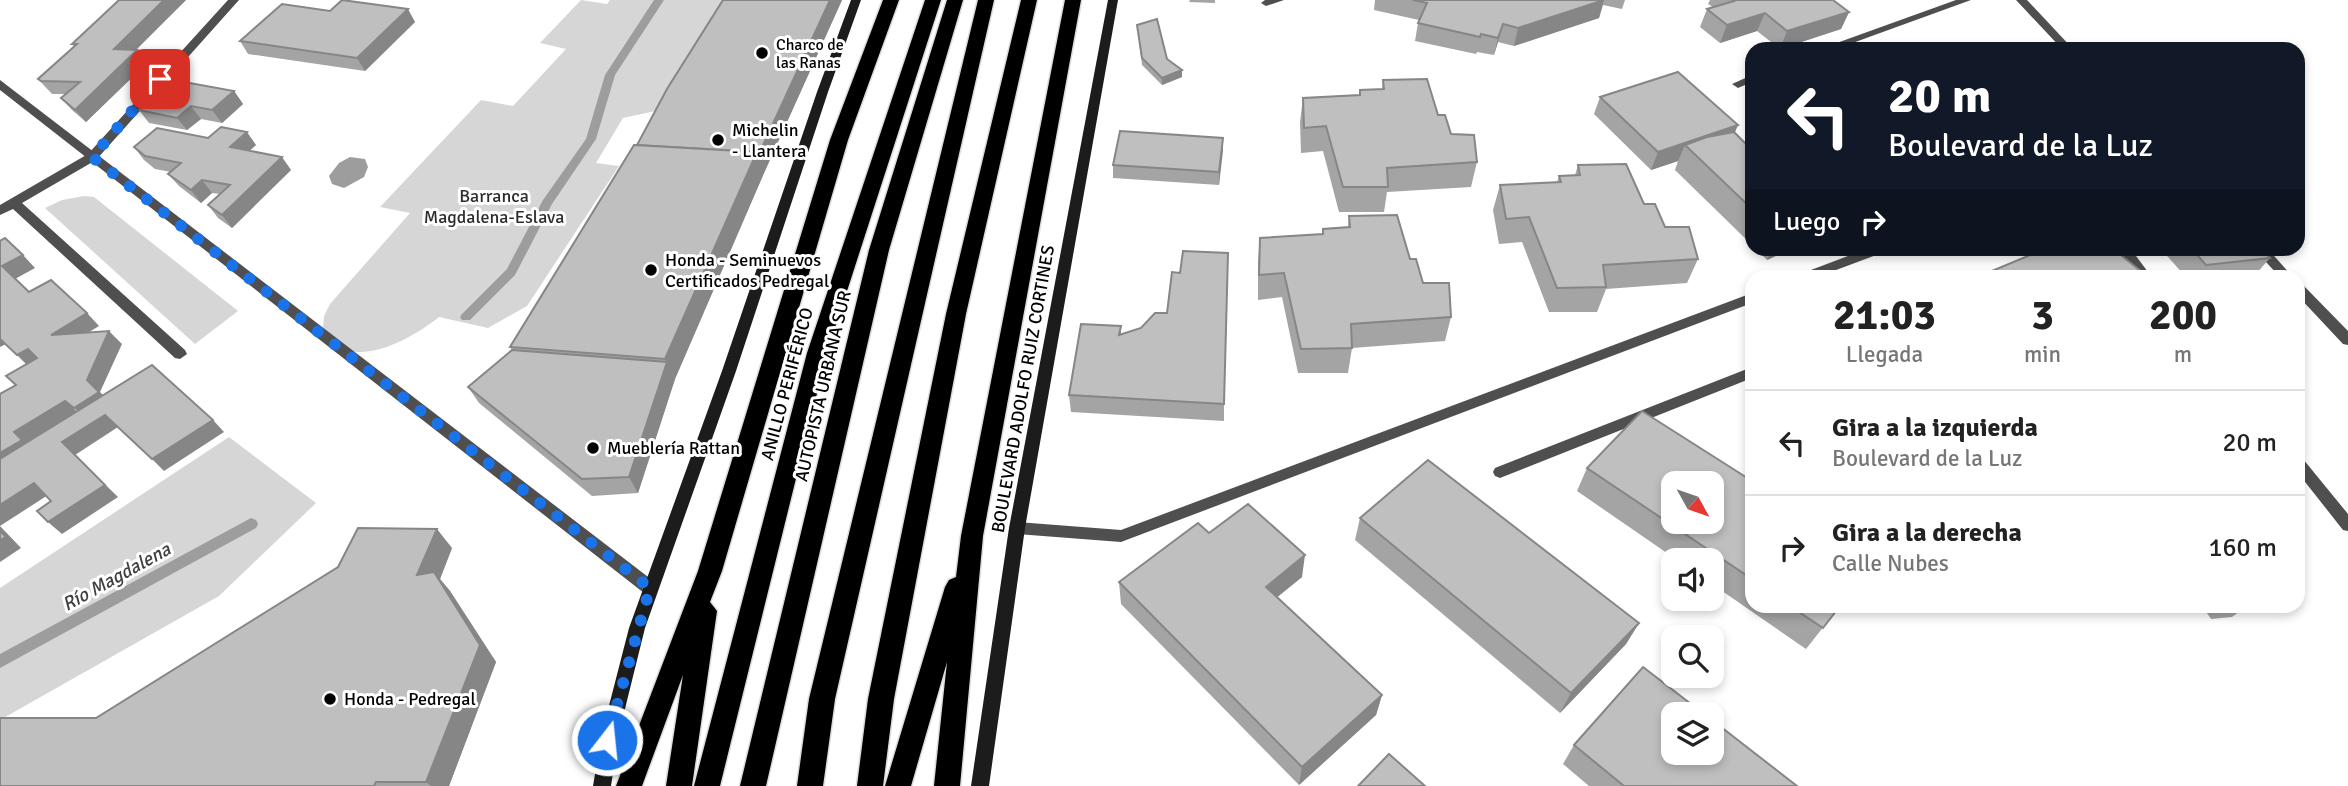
<!DOCTYPE html>
<html lang="es">
<meta charset="utf-8">
<style>
:root{--surface:#fff;--page:#f2f2f2;--text:#222;--muted:#767676;--line:#e0e0e0}
body{margin:0;font-family:Signika,sans-serif;background:var(--page);color:var(--text);height:100vh;display:flex;flex-direction:column;font-size:26px;white-space:nowrap}
*{box-sizing:border-box;margin:0}
p{font-size:23px;color:var(--muted)}
.icon{flex:none;width:38px;height:38px;fill:none;stroke:currentColor;stroke-width:2;stroke-linecap:round;stroke-linejoin:round}
.map{position:relative;flex:1;overflow:hidden}
.drawer{position:absolute;left:1745px;top:270px;width:560px;height:343px;display:flex;flex-direction:column;background:var(--surface);border-radius:21px;box-shadow:0 4px 10px #0003}
.drawer>*{flex:none}
.banner{position:absolute;left:1745px;top:42px;width:560px;height:214px;border-radius:21px;box-shadow:0 4px 10px #0003;background:#111827;color:#fff;overflow:hidden}
.needle{width:46px;rotate:130deg}
.buttons{position:absolute;left:1661px;top:471px;display:grid;gap:14px}
.buttons a{display:grid;place-items:center;width:63px;height:63px;border-radius:14px;background:var(--surface);box-shadow:0 4px 10px #0003;font-size:35px}
.pin{position:absolute;display:grid;place-items:center;width:60px;height:60px;color:#fff;margin:-30px;border-radius:14px;box-shadow:0 4px 10px #0006}
.me{position:absolute;width:77px;margin:-38px;rotate:16deg;stroke-linejoin:round;filter:drop-shadow(0 0 5px #0008)}
.turn{display:flex;align-items:center;gap:24px;height:147px;padding:0 28px;font-size:32px}
.turn .icon{width:91px;height:91px;stroke-width:2.5}
.turn b{display:block;font-size:49px;line-height:60px}
.then{display:flex;align-items:center;height:66px;padding:0 28px;background:#0003;gap:14px;font-size:26px}
.eta{display:flex;justify-content:space-evenly;align-items:center;height:119px;text-align:center}
.eta b{font-size:42px;font-weight:700;line-height:49px}
ul{padding:0;list-style:none}
li{display:flex;align-items:center;gap:21px;height:105px;padding:0 28px;border-top:2px solid var(--line)}
li div{flex:1}
li b{display:block;font-size:26px}
li em{font-style:normal}
.map>svg:first-child{display:block}
</style>
<div class="map">
<svg width="2348" height="786" viewBox="0 0 2348 786">
<rect width="100%" height="100%" fill="#fff"/>
<g fill="#d6d6d6">
<path d="M581 0 607 4 610 0H739L674 107 623 118 596 163 619 166 527 306 488 328 439 317C417 335 365 366 337 345 332 341 327 334 323 329L324 316 330 304 410 213 380 207 481 100 513 106 566 49 540 43Z"/>
<path d="M84 196 94 197 238 311 195 344 45 208 62 200Z"/>
<path d="M229 437 316 503 219 596 0 720V588Z"/>
</g>
<path fill="#9d9d9d" d="M350 157 365 159 368 167 364 177 344 188 332 184 329 176 339 163Z"/>
<g fill="none" stroke-linecap="round" stroke-linejoin="round">
<g fill="#9d9d9d" fill-rule="evenodd">
<path d="M654 0H664L615 75 596 139 552 204 515 275 470 320H462L460 317 462 314 507 269 543 200 586 139 605 75Z"/>
<path d="M251 518 256 520 258 524 256 528 0 668V654Z"/>
</g>
<defs>
<g id="motorway">
<path d="M883 0H899L848 140 722 571 710 602 717 611 692 786H666L683 675 642 786H616L698 571 830 140Z"/>
<path d="M925 0H941L827 353 720 786H694L807 353Z"/>
<path d="M947 0H963L889 250 766 786H740L869 250Z"/>
<path d="M978 0H994L835 699 823 786H797L809 699Z"/>
<path d="M1021 0H1037L966 314 894 699 883 786H857L868 699 946 314Z"/>
<path d="M1065 0H1081L983 536 960 786H934L947 662 911 786H885L945 587 949 580 956 577 961 536Z"/>
</g>
</defs>
<use href="#motorway" stroke="#dbdbdb" stroke-width="3"/>
<g fill="#4f4f4f" fill-rule="evenodd">
<path d="M1284 0 1266 6 1261 3 1265 0Z"/>
<path d="M1956 0H1971L1836 49H1820Z"/>
<path d="M1752 75V82L1738 88 1732 84Z"/>
</g>
<g fill="#4f4f4f" fill-rule="evenodd">
<path d="M228 0H239L96 160 22 203 185 350 187 354 180 359 175 358 13 209 0 215V205L88 154Z"/>
<path d="M1869 248H1889L1887 251 1820 276H1802L1803 273Z"/>
<path d="M2116 248H2130L2151 276H2138Z"/>
<path d="M1752 293V303L1121 542 1017 534 1012 533 1009 528 1012 523 1017 522 1121 530Z"/>
<path d="M1752 367V378L1505 476 1500 478 1495 476 1493 472 1495 468Z"/>
<path d="M2298 457 2303 459 2348 514V531L2343 530 2298 473Z"/>
</g>
<g fill="#4f4f4f" fill-rule="evenodd">
<path d="M2016 0H2027L2073 49H2062Z"/>
<path d="M0 80 656 583 658 588 656 593 650 595 644 593 0 90Z"/>
<path d="M2253 248H2267L2292 276H2279Z"/>
<path d="M2298 283 2303 285 2348 331V345L2343 344 2298 296Z"/>
</g>
<g fill="#1c1c1c" fill-rule="evenodd">
<path d="M851 0H861L828 92 736 371 645 628 619 733 611 786H593L602 733 629 628 722 371 817 92Z"/>
<path d="M1108 0H1118L1025 528 989 786H971L1009 528Z"/>
</g>
<use href="#motorway" fill="#000" fill-rule="evenodd"/>
</g>
<g fill="#a4a4a4">
<path d="M186 0 135 50H137L147 63 86 122 72 110 61 98 65 94H52L38 79 74 47 72 44Z"/>
<path d="M723 0H842L764 173 675 379 638 493 592 496 479 403 468 387 512 350 510 347 637 145Z"/>
<path d="M1190 0H1215V3L1189 2Z"/>
<path d="M1375 0H1625L1622 9 1603 5 1599 18 1514 46 1498 42 1494 55 1477 52 1476 54 1415 41 1418 23 1419 20 1374 10Z"/>
<path d="M1710 0H1833L1849 12 1841 29 1780 49 1757 31 1720 43 1700 27 1707 9 1713 7 1708 4Z"/>
<path d="M330 11 415 22 365 71 248 54 240 41Z"/>
<path d="M1137 25 1167 59 1182 70V77L1162 85 1142 65Z"/>
<path d="M1383 80 1438 115 1451 134 1477 162 1471 187 1387 192 1384 212H1339L1323 151 1301 153 1300 122 1303 98 1359 95 1360 90 1382 89Z"/>
<path d="M234 91 243 104 222 123 201 119 187 130 149 123 139 110 164 99Z"/>
<path d="M1600 97 1735 133 1746 144 1752 143V245L1675 170 1678 161 1651 170 1594 114Z"/>
<path d="M208 138 256 145 249 151 291 170 232 228 218 218 208 205 220 194 212 193 201 203 179 186 168 174 171 172 155 169 144 160 134 147Z"/>
<path d="M1223 138 1219 185 1113 178V165Z"/>
<path d="M1578 165 1644 204 1665 227 1698 259 1687 283 1606 289 1597 312H1549L1522 242 1499 244 1493 210 1500 185 1557 182 1559 176 1575 175Z"/>
<path d="M1349 216 1410 259 1423 283 1451 317 1445 341 1352 348 1348 373H1298L1282 297 1258 300V262L1260 238 1322 235 1323 229 1348 227Z"/>
<path d="M1755 248H1793L1767 260Z"/>
<path d="M2160 248H2261L2270 258 2254 276H2185Z"/>
<path d="M1121 326V335L1141 328 1224 404V421L1071 412 1069 395Z"/>
<path d="M1752 398V411L1746 407Z"/>
<path d="M1587 468 1752 481V606H1840L1806 649 1712 584V560H1677L1577 491Z"/>
<path d="M1360 518 1639 623 1626 644 1560 713 1355 540Z"/>
<path d="M1209 533 1302 577 1277 597 1382 695 1376 715 1299 785 1121 604 1119 582Z"/>
<path d="M452 548 440 579 450 591 496 662 449 786H0L96 718Z"/>
<path d="M2202 606H2247L2232 617 2211 619Z"/>
<path d="M1574 745 1797 786H1589L1563 764Z"/>
</g>
<g fill="#868686">
<path d="M164 0H186L124 62 114 49Z"/>
<path d="M830 0H842L764 173 675 379 665 359 757 152Z"/>
<path d="M1604 0 1599 18 1514 46 1518 28Z"/>
<path d="M408 9 415 22 365 71 357 58Z"/>
<path d="M1849 12 1841 29 1780 49 1787 31Z"/>
<path d="M1765 13 1757 31 1720 43 1727 25Z"/>
<path d="M1503 24 1498 42 1494 55 1498 38Z"/>
<path d="M137 50 147 63 86 122 75 110Z"/>
<path d="M1182 70V77L1162 85V78Z"/>
<path d="M234 91 243 104 222 123 212 110Z"/>
<path d="M191 106 201 119 187 130 177 118Z"/>
<path d="M1738 125 1731 142 1685 145 1678 161 1651 170 1658 152Z"/>
<path d="M247 132 256 145 239 160 230 147Z"/>
<path d="M1223 138V151L1219 185V172Z"/>
<path d="M282 157 291 170 232 228 222 215Z"/>
<path d="M202 180 212 193 201 203 191 190Z"/>
<path d="M1773 248H1793L1767 260Z"/>
<path d="M23 255 35 268 15 279 2 266Z"/>
<path d="M87 313 99 326 63 348 51 335Z"/>
<path d="M109 331 122 344 100 392 112 404 87 420 74 408Z"/>
<path d="M0 339 6 344 0 347Z"/>
<path d="M28 349 41 362 30 368 17 355Z"/>
<path d="M667 362 675 379 638 493 629 477Z"/>
<path d="M65 401 79 413 0 474V453L14 432Z"/>
<path d="M105 415 118 427 75 455 118 497 62 534 48 522 62 442Z"/>
<path d="M213 420 224 432 164 471 152 459Z"/>
<path d="M34 483 48 495 0 526 21 548 0 562V505Z"/>
<path d="M437 529 452 548 440 579 450 591 496 662 449 786H431L426 782 417 575Z"/>
<path d="M1305 555 1302 577 1264 608 1266 587Z"/>
<path d="M1639 623 1626 644 1560 713 1571 693Z"/>
<path d="M1382 695 1376 715 1299 785 1302 767Z"/>
</g>
<g fill="#bfbfbf" stroke="#868686" stroke-width="2" fill-rule="evenodd">
<path d="M119 0H164L114 49 137 50 75 110 61 98 80 82 41 81 38 79 77 44H72Z"/>
<path d="M342 0 408 9 357 58 240 41 282 4 330 11Z"/>
<path d="M723 0H830L758 156 757 152 637 145 667 89Z"/>
<path d="M1413 0H1604L1518 28 1503 24 1498 38 1481 34 1480 37 1418 23 1427 3Z"/>
<path d="M1732 0H1833L1849 12 1787 31 1765 13 1727 25 1707 9 1734 1Z"/>
<path d="M1157 19 1167 59 1182 70 1162 78 1142 58 1137 25Z"/>
<path d="M1678 72 1738 125 1658 152 1600 97Z"/>
<path d="M1427 79 1438 115H1445L1451 134 1474 135 1477 162 1387 168 1388 187H1343L1326 126 1304 128 1303 98 1360 95V90L1384 89 1383 80Z"/>
<path d="M184 82 234 91 212 110 191 106 177 118 139 110 155 97 164 99Z"/>
<path d="M221 127 247 132 230 147 282 157 222 215 208 205 230 185 202 180 191 190 168 174 181 163 145 156 134 147 157 128 208 138Z"/>
<path d="M1120 131 1223 138 1219 172 1113 165Z"/>
<path d="M1734 132 1746 144 1752 143V209L1685 145 1707 137Z"/>
<path d="M634 145 757 152 665 359 510 347Z"/>
<path d="M1626 164 1644 204H1655L1665 227H1689L1698 259 1603 265 1606 287 1557 288 1529 217 1506 219 1500 185 1561 182 1559 176 1580 175 1578 165Z"/>
<path d="M1397 215 1410 259H1416L1423 283H1449L1451 317 1351 324 1352 348 1301 349 1284 273 1259 275 1260 238 1323 234V229L1350 227 1349 216Z"/>
<path d="M5 238 23 255 2 266 29 292 51 280 87 313 51 335 109 331 87 380 99 392 74 408 65 401 14 432 22 440 0 453V394L16 385 6 376 37 358 28 349 17 355 0 339V241Z"/>
<path d="M2047 248H2112L2147 276H1980Z"/>
<path d="M2191 248H2261L2270 258 2206 265Z"/>
<path d="M1183 251 1228 253 1224 404 1069 395 1081 324 1121 326 1119 335 1141 328 1155 313H1167L1172 272 1180 273Z"/>
<path d="M512 350 667 362 629 477 582 479 468 387Z"/>
<path d="M152 365 213 420 152 459 105 415 62 442 105 485 48 522 37 511 51 501 34 483 0 505V459Z"/>
<path d="M1642 411 1752 481V579L1587 468ZM1673 483H1712V522H1673Z"/>
<path d="M1428 460 1639 623 1571 693 1360 518Z"/>
<path d="M1248 504 1305 555 1266 587 1382 695 1302 767 1119 582 1198 523 1209 533Z"/>
<path d="M358 528 437 529 417 575 434 572 480 645 426 782H376L374 786H0V718H96L338 567Z"/>
<path d="M0 531 6 537 0 540Z"/>
<path d="M1790 606H1840L1823 628Z"/>
<path d="M1643 667 1704 714H1673V752H1712V720L1797 786H1624L1574 745Z"/>
<path d="M1389 754 1425 786H1358Z"/>
</g>
<g fill="none" stroke-linecap="round" stroke-linejoin="round">
<path stroke="#1a73e8" stroke-width="12" stroke-dasharray="0 21.6" d="M160 79 92 157 650 588 607 740"/>
</g>
<g fill="#000" stroke="#fff" stroke-width="2.5">
<circle cx="762" cy="53" r="7"/>
<circle cx="718" cy="140" r="7"/>
<circle cx="651" cy="270" r="7"/>
<circle cx="593" cy="448" r="7"/>
<circle cx="330" cy="699" r="7"/>
</g>
<g text-anchor="middle" stroke-width="6" stroke-linejoin="round" paint-order="stroke">
<g font-size="16" fill="#000" stroke="#fff" text-anchor="start">
<text x="776" y="50">Charco de<tspan x="776" dy="18">las Ranas</tspan></text>
</g>
<g font-size="18" fill="#000" stroke="#fff" text-anchor="start">
<text x="732" y="136">Michelin<tspan x="732" dy="21">- Llantera</tspan></text>
<text x="665" y="266">Honda - Seminuevos<tspan x="665" dy="21">Certificados Pedregal</tspan></text>
<text x="607" y="454">Mueblería Rattan</text>
<text x="344" y="705">Honda - Pedregal</text>
</g>
<g font-size="18" fill="#2d2d2d" stroke="#fff">
<text x="494" y="202">Barranca<tspan x="494" dy="21">Magdalena-Eslava</tspan></text>
</g>
<g font-size="18" fill="#000" stroke="#fff">
<text transform="translate(787 384) rotate(-75)" y="6">ANILLO PERIFÉRICO</text>
<text transform="translate(823 386) rotate(-77)" y="6">AUTOPISTA URBANA SUR</text>
<text transform="translate(1023 389) rotate(-80)" y="6">BOULEVARD ADOLFO RUIZ CORTINES</text>
</g>
<g font-size="19" font-style="italic" fill="#3e3e3e" stroke="#fff">
<text transform="translate(116 576) rotate(-29)" y="7">Río Magdalena</text>
</g>
</g>
</svg>
<div class="buttons">
<a><svg class="needle" viewBox="-14 -14 28 28"><path d="M0-13l5 13h-10z" fill="#e53935"/><path d="M0 13l5-13h-10z" fill="#767676"/></svg></a>
<a><svg class="icon" aria-label="sound" viewBox="0 0 24 24"><path d="M4 9h4l5-4v14l-5-4H4zM17 9q2 3 0 6"/></svg></a>
<a><svg class="icon" aria-label="search" viewBox="0 0 24 24"><circle cx="10" cy="10" r="6"/><path d="M15 15l6 6"/></svg></a>
<a><svg class="icon" aria-label="layers" viewBox="0 0 24 24"><path d="M12 4l9 5-9 5-9-5zM3 14l9 5 9-5"/></svg></a>
</div>
<div class="pin" style="left:160px;top:79px;background:#d93025"><svg class="icon" aria-label="arrive" viewBox="0 0 24 24"><path d="M6 21V4h12l-3 4 3 4H6"/></svg></div>
<svg class="me" style="left:607px;top:740px" viewBox="-20 -20 40 40"><circle r="17" fill="#1a73e8" stroke="#fff" stroke-width="3"/><path d="M0-11L8 9 0 5-8 9z" fill="#fff"/></svg>
<div class="banner">
<div class="turn"><svg class="icon" aria-label="left" viewBox="0 0 24 24"><path d="M17 20v-9H6M10 6l-5 5 5 5"/></svg><div><b>20 m</b>Boulevard de la Luz</div></div>
<div class="then">Luego<svg class="icon" aria-label="right" viewBox="0 0 24 24"><path d="M7 20v-9h11M14 6l5 5-5 5"/></svg></div>
</div>
<section class="drawer">
<div class="eta">
<div><b>21:03</b><p>Llegada</p></div>
<div><b>3</b><p>min</p></div>
<div><b>200</b><p>m</p></div>
</div>
<ul>
<li><svg class="icon" aria-label="left" viewBox="0 0 24 24"><path d="M17 20v-9H6M10 6l-5 5 5 5"/></svg><div><b>Gira a la izquierda</b><p>Boulevard de la Luz</p></div><em>20 m</em></li>
<li><svg class="icon" aria-label="right" viewBox="0 0 24 24"><path d="M7 20v-9h11M14 6l5 5-5 5"/></svg><div><b>Gira a la derecha</b><p>Calle Nubes</p></div><em>160 m</em></li>
</ul>
</section>
</div>
